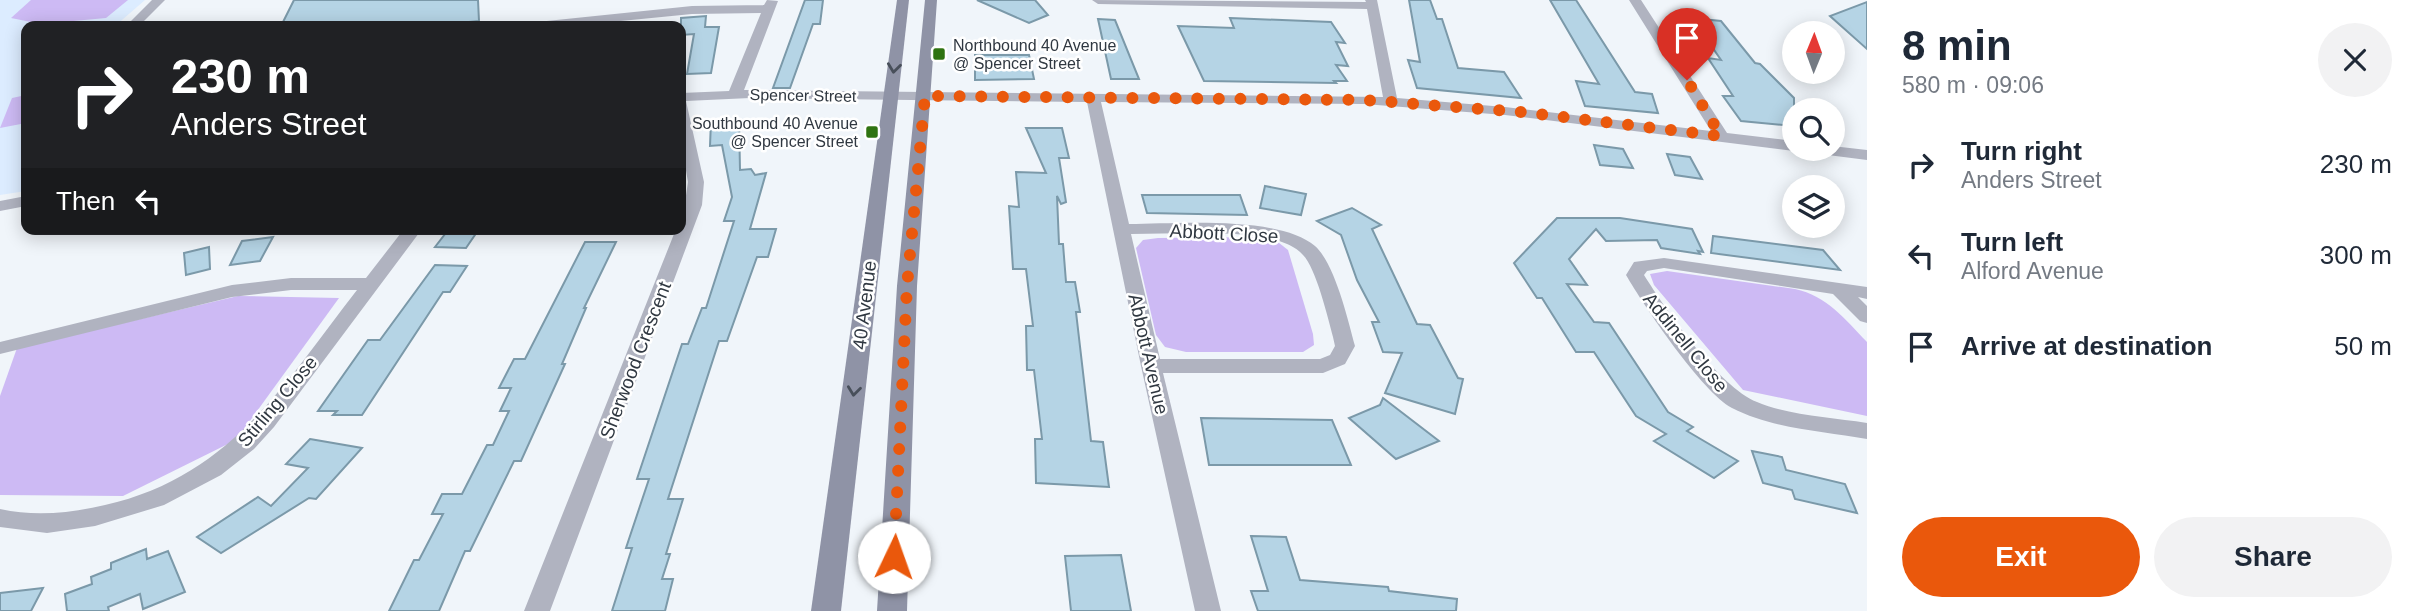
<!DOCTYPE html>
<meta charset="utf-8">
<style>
:root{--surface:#fff;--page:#f2f2f3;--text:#1f2937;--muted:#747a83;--accent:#ea580c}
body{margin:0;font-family:Helvetica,sans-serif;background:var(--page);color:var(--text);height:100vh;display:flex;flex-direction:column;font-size:26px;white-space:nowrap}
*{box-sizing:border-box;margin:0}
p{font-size:23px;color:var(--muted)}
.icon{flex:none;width:38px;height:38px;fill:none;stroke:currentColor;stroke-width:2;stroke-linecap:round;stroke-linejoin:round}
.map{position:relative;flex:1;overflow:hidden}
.details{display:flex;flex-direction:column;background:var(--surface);width:560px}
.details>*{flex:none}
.guide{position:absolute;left:21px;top:21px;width:665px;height:214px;border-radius:14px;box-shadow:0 4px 18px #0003;background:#202124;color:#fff;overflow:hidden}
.needle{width:46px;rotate:1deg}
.controls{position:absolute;left:1782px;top:21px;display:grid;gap:14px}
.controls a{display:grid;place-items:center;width:63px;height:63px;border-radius:50%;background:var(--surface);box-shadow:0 4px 18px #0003;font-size:35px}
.pin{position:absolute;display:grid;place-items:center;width:60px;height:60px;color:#fff;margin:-72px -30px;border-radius:50% 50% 50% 0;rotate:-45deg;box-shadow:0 0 7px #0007}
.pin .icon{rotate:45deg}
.me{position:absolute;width:77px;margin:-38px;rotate:3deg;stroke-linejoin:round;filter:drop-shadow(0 0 5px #0008)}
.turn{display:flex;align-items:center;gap:24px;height:147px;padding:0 35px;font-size:32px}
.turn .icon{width:91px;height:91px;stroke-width:2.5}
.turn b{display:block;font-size:49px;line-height:60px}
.then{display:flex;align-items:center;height:66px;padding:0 35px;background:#0003;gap:14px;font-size:26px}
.round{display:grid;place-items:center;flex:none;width:74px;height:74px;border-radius:37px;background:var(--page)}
.overview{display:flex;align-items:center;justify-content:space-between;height:119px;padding:0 35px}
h1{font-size:42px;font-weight:700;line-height:52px}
.action{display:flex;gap:14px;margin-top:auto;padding:14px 35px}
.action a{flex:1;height:80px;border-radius:42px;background:var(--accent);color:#fff;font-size:28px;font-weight:700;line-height:80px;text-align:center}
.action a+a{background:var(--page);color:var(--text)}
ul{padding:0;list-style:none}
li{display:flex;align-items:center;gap:21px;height:91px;padding:0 35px}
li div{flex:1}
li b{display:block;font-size:26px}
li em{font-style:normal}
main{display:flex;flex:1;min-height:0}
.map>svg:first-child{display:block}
</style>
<main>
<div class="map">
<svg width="1867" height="611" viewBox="0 0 1867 611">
<rect width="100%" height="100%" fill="#f0f5fa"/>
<path fill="#dcecff" d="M0 0H145L115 26H26V191L0 195Z"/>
<g fill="#cdbaf4">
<path d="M31 0H128L106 18 41 24 11 18Z"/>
<path d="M26 95V123L0 128 12 98Z"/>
<path d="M1259 237 1274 239 1288 250 1313 334 1314 345 1303 352H1186L1165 347 1156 335 1136 248 1143 240 1158 238Z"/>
<path d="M1667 271 1795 289C1827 296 1845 319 1867 342V416L1743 390 1654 285 1650 274Z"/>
<path d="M238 296 339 298 236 440 123 496 0 495V396L17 348Z"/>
</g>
<g fill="#b5d4e5" stroke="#7b99a9" stroke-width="2">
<path d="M294 0H478L479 21 429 26H281Z"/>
<path d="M805 0H823L820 24H813L790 88H773Z"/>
<path d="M977 0H1035L1048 15 1029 23Z"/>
<path d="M1409 0H1430L1437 19H1442L1458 68 1504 72 1521 98 1417 88 1408 60 1420 62Z"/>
<path d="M1550 0H1576L1635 92 1652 94 1658 113 1585 106 1576 81 1599 84Z"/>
<path d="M1867 2V49L1830 16Z"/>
<path d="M706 16 705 27H719L711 73 687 74 694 34 681 35V18Z"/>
<path d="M1230 18 1331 22 1345 43 1336 42 1348 66 1336 65 1347 81H1334L1336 83 1204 81 1178 26 1234 28Z"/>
<path d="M1692 18 1721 21 1755 63 1760 64 1794 98V126L1741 121 1723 96H1733L1708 58 1721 60Z"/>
<path d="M1098 19 1115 20 1139 79H1111Z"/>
<path d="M975 55H1029L1034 79 975 80Z"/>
<path d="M739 119 740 170 751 169 755 175 766 173 750 229H776L768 257H757L727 341H719L668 499H683L666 554H670L662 579H673L665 611H612L632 548H626L649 479H637L682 344H688L702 308H706L734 221H724L732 197 722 145 710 146 711 121Z"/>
<path d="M1026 128H1062L1069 158H1059L1066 202 1061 204 1057 196 1059 244H1063L1066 282H1075L1080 312H1076L1091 441 1103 442 1109 487 1036 483 1035 439H1042L1034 370H1027L1026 326H1033L1026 269H1013L1009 206 1019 207 1016 172 1046 173Z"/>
<path d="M1594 145 1623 149 1633 168 1600 165Z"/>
<path d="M1667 154 1690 157 1702 179 1675 175Z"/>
<path d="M1265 186 1306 194 1301 215 1260 208Z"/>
<path d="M1142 195H1240L1247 215 1147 213Z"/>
<path d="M1352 208 1381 225 1372 229 1417 324 1430 325 1458 378 1463 379 1455 414 1385 393 1402 353 1383 352 1372 322H1379L1357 280 1341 235 1317 221Z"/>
<path d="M1557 218H1620L1692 229 1703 252 1698 251 1700 254 1661 248 1657 240 1606 241 1596 229 1569 259 1587 285 1567 284 1594 322 1609 323 1668 412 1693 427 1687 431 1738 461 1714 478 1654 441 1666 434 1636 416 1594 352H1576L1542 298H1537L1514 263Z"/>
<path d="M449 229H479L466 248 435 247Z"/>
<path d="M1713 236 1823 250 1840 270 1711 253Z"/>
<path d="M273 237 260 261 230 265 242 241Z"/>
<path d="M585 242H616L584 308H586L562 364H565L521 461H514L470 551H465L439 611H389L414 560H419L443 514H432L442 494H462L487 445H493L509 411H500L511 388H499L514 359H525Z"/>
<path d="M209 247 210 269 186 275 184 253Z"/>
<path d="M435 265 467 266 450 292H443L362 415H333L337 411H318L368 340H380Z"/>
<path d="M1383 398 1439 441 1396 459 1349 418 1380 405Z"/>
<path d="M1201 418 1332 420 1351 465H1209Z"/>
<path d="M310 439 362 448 316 499 309 498 221 553 197 537 258 497 271 506 308 468 286 464Z"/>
<path d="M1752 451 1782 457 1786 470 1845 484 1857 513 1795 499 1792 490 1763 483Z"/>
<path d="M1251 536 1286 537 1300 580 1388 587 1389 591 1457 599 1456 611H1258L1251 591H1268Z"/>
<path d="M146 549 147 559 168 551 185 592 143 609 140 594 108 607 109 611H67L65 594 92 584 91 577 111 569V563Z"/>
<path d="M1121 555 1131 611H1071L1065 556Z"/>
<path d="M43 588 31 611H0V593Z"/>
</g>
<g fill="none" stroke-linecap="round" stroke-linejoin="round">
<g fill="#b0b3c0" fill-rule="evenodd">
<path d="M152 0H165L139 26H126Z"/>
<path d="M767 0 778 1 744 90 1383 97 1367 9 1098 4 1092 0 1366 2 1365 0H1377L1397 98 1505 107 1711 131 1629 0H1641L1727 133 1794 141V149H1800L1794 151 1505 115 1364 104 1101 102 1129 224C1176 224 1278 215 1315 246 1335 264 1348 320 1355 346L1345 364 1323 373H1163L1221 611H1195L1141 366 1087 102 750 98 686 101 704 182 702 205 550 611H524L676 229H681L688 182 681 142V93L729 91 761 13 692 14 570 26H531L537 22 692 6 764 5ZM1193 233C1222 234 1282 231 1303 255 1316 268 1328 318 1333 337L1335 346 1330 355 1320 359H1160L1131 234Z"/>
<path d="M1832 146 1867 150V160L1820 154 1812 149H1832Z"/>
<path d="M26 196V206L0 211V201Z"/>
<path d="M404 229H422L274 427 254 449 221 475 164 505 95 526 47 533 0 527V509C36 517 70 513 105 505 231 476 284 384 357 290H291L232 297 0 354V342L232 285 291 278H366Z"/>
<path d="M1664 258 1867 287V299L1858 297 1867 306V323L1860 321 1833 294 1664 268 1647 271 1644 275C1666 310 1719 387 1757 402 1791 416 1831 417 1867 423V439C1823 431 1773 429 1732 408 1702 392 1644 306 1626 275L1634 262Z"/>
</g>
<g fill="#8f93a6" fill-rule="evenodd">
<path d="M897 0H909L841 611H811Z"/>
<path d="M925 0H937L917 286 907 611H877L897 286Z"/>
</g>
</g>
<defs><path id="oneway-chevron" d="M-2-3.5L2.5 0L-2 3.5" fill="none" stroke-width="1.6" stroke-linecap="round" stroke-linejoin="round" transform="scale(1.75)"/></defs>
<g stroke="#484f5a">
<use href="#oneway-chevron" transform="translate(894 68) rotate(97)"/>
<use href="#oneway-chevron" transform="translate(854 391) rotate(97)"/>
</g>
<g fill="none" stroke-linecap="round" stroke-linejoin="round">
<path stroke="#ea580c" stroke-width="12" stroke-dasharray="0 21.6" d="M894 557 907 286 925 96 1364 100 1521 112 1721 136 1687 80"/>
</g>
<g fill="#2f7311" stroke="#fff" stroke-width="2.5">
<rect x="932" y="47" width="14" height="14" rx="3.5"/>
<rect x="865" y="125" width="14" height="14" rx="3.5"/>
</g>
<g text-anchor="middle" stroke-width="5" stroke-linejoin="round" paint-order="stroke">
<g font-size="16" fill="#303841" stroke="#fff" text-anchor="start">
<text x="953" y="51">Northbound 40 Avenue<tspan x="953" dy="18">@ Spencer Street</tspan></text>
<text x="858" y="129" text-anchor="end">Southbound 40 Avenue<tspan x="858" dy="18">@ Spencer Street</tspan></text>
</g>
<g font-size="16" fill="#303841" stroke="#fff">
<text transform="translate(803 95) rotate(1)" y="6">Spencer Street</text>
</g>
<g font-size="19" fill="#303841" stroke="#fff">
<text transform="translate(1224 233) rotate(3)" y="7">Abbott Close</text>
<text transform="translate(864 305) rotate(-83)" y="7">40 Avenue</text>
<text transform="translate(1686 342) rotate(51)" y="7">Addinell Close</text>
<text transform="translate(1149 354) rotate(77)" y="7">Abbott Avenue</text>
<text transform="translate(635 360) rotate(-69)" y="7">Sherwood Crescent</text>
<text transform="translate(277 401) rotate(-50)" y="7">Stirling Close</text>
</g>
</g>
</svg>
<div class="controls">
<a><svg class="needle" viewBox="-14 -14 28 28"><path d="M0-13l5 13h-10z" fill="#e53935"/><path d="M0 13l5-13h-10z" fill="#747a83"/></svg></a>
<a><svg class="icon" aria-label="search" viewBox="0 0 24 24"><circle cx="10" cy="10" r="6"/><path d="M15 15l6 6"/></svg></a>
<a><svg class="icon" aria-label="layers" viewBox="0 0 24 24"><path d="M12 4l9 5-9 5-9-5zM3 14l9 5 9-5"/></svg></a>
</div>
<div class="pin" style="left:1687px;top:80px;background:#d93025"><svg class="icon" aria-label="arrive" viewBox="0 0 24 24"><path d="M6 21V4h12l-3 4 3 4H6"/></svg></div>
<svg class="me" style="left:894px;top:557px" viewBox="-20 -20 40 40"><circle r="19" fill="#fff"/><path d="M0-13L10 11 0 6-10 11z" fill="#ea580c"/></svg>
<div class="guide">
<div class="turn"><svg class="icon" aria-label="right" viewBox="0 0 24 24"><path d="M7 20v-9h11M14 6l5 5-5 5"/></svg><div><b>230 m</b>Anders Street</div></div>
<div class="then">Then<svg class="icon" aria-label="left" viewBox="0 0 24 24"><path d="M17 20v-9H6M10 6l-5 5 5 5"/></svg></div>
</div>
</div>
<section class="details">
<div class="overview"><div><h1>8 min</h1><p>580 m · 09:06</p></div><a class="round"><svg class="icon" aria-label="close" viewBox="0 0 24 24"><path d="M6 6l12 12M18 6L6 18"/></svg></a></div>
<ul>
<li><svg class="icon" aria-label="right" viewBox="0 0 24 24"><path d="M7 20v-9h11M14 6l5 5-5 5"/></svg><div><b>Turn right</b><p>Anders Street</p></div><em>230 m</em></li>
<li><svg class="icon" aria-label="left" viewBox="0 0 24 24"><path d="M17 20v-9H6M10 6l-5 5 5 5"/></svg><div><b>Turn left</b><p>Alford Avenue</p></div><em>300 m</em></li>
<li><svg class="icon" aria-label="arrive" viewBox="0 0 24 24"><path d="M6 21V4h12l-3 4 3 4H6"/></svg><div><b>Arrive at destination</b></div><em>50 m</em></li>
</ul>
<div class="action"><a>Exit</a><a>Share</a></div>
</section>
</main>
